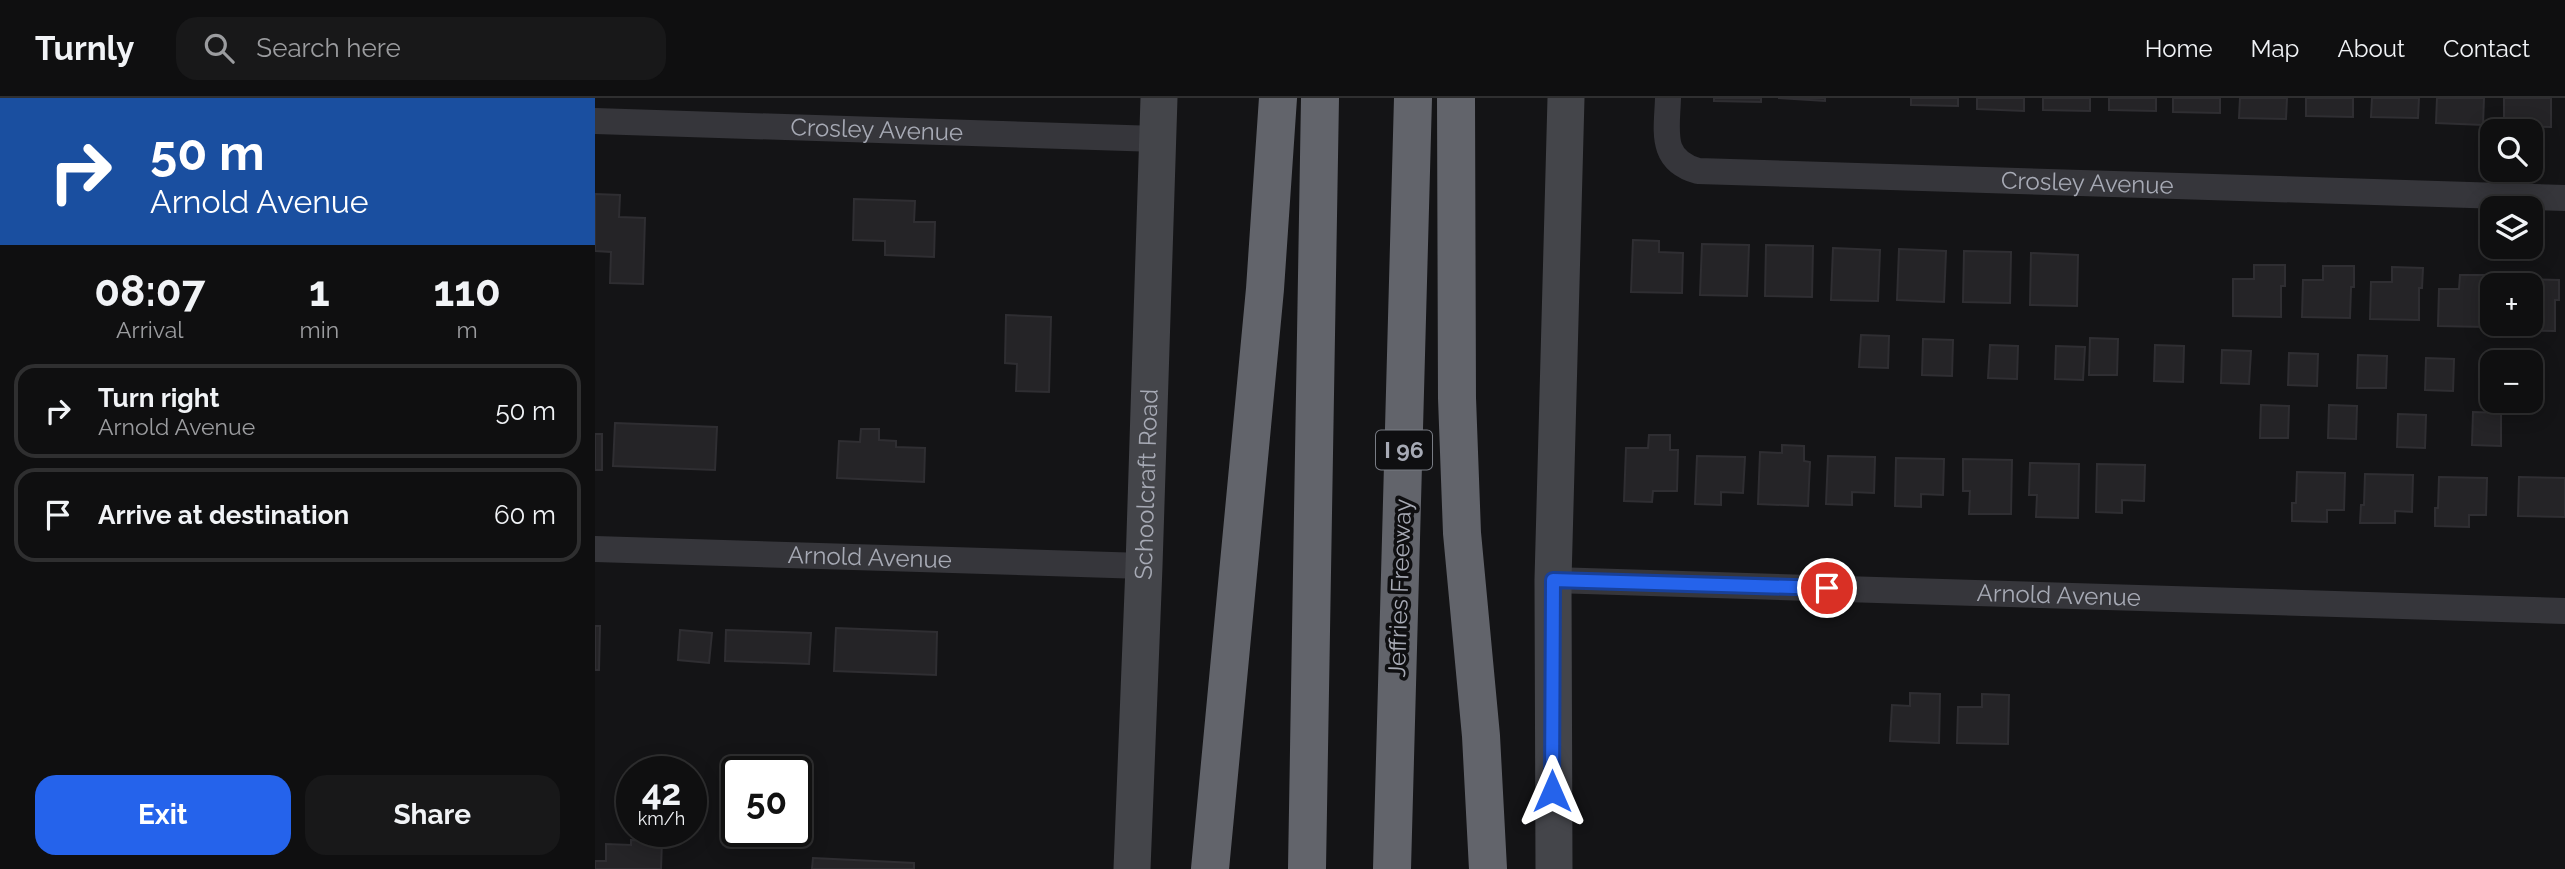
<!DOCTYPE html>
<meta charset="utf-8">
<style>
:root{--surface:#0f0f10;--page:#181819;--text:#f1f3f6;--muted:#9b9c9f;--line:#2f2f30;--accent:#2563eb}
body{margin:0;font-family:Raleway,sans-serif;background:var(--page);color:var(--text);height:100vh;display:flex;flex-direction:column;font-size:26px;white-space:nowrap}
*{box-sizing:border-box;margin:0}
p{font-size:23px;color:var(--muted)}
.icon{flex:none;width:38px;height:38px;fill:none;stroke:currentColor;stroke-width:2;stroke-linecap:round;stroke-linejoin:round}
.map{position:relative;flex:1;overflow:hidden}
.side{display:flex;flex-direction:column;background:var(--surface);width:595px}
.side>*{flex:none}
.guide{background:#1a4fa0;color:#fff;overflow:hidden}
.buttons{position:absolute;left:1885px;top:21px;display:grid;gap:14px}
.buttons a{display:grid;place-items:center;width:63px;height:63px;border-radius:14px;background:var(--surface);box-shadow:0 4px 18px #0003,0 0 0 2px var(--line);font-size:35px}
.speed{position:absolute;left:21px;top:658px;display:flex;gap:14px;font-size:35px;font-weight:700;text-align:center}
.speed>*{display:grid;place-content:center;width:91px;height:91px;border-radius:50%;background:var(--surface);box-shadow:0 4px 18px #0003,0 0 0 2px var(--line);line-height:1}
.speed small{font-size:18px;font-weight:400}
.speed .limit{border:4px solid #111;border-radius:10px;background:#fff;color:#111}
.pin{position:absolute;display:grid;place-items:center;width:60px;height:60px;color:#fff;margin:-30px;border:4px solid #fff;border-radius:50%;box-shadow:0 2px 7px #0007}
.me{position:absolute;width:77px;margin:-38px;rotate:0deg;stroke-linejoin:round;filter:drop-shadow(0 0 5px #0008)}
.turn{display:flex;align-items:center;gap:24px;height:147px;padding:0 35px;font-size:32px}
.turn .icon{width:91px;height:91px;stroke-width:2.5}
.turn b{display:block;font-size:49px;line-height:60px}
.eta{display:flex;justify-content:space-evenly;align-items:center;height:119px;text-align:center}
.eta b{font-size:42px;font-weight:700;line-height:49px}
.cta{display:flex;gap:14px;margin-top:auto;padding:14px 35px}
.cta a{flex:1;height:80px;border-radius:21px;background:var(--accent);color:#fff;font-size:28px;font-weight:700;line-height:80px;text-align:center}
.cta a+a{background:var(--page);color:var(--text)}
ul{padding:0;list-style:none}
li{display:flex;align-items:center;gap:21px;height:94px;margin:0 14px 10px;padding:0 21px;border:4px solid var(--line);border-radius:21px}
li div{flex:1}
li b{display:block;font-size:26px}
li em{font-style:normal}
header{display:flex;align-items:center;gap:42px;box-sizing:border-box;height:98px;padding:0 35px;background:var(--surface);border-bottom:2px solid var(--line)}
header strong{font-size:33px}
nav{display:flex;gap:38px;margin-inline-start:auto;font-size:24px}
.search{width:490px;height:63px;background:var(--page);display:flex;align-items:center;gap:18px;box-sizing:border-box;padding:0 24px;border-radius:21px;color:var(--muted);font-size:26px}
main{display:flex;flex:1;min-height:0}
.map>svg:first-child{display:block}
</style>
<header>
<strong>Turnly</strong>
<div class="search"><svg class="icon" aria-label="search" viewBox="0 0 24 24"><circle cx="10" cy="10" r="6"/><path d="M15 15l6 6"/></svg>Search here</div>
<nav><a>Home</a><a>Map</a><a>About</a><a>Contact</a></nav>
</header>
<main>
<section class="side">
<div class="guide">
<div class="turn"><svg class="icon" aria-label="right" viewBox="0 0 24 24"><path d="M7 20v-9h11M14 6l5 5-5 5"/></svg><div><b>50 m</b>Arnold Avenue</div></div>
</div>
<div class="eta">
<div><b>08:07</b><p>Arrival</p></div>
<div><b>1</b><p>min</p></div>
<div><b>110</b><p>m</p></div>
</div>
<ul>
<li><svg class="icon" aria-label="right" viewBox="0 0 24 24"><path d="M7 20v-9h11M14 6l5 5-5 5"/></svg><div><b>Turn right</b><p>Arnold Avenue</p></div><em>50 m</em></li>
<li><svg class="icon" aria-label="arrive" viewBox="0 0 24 24"><path d="M6 21V4h12l-3 4 3 4H6"/></svg><div><b>Arrive at destination</b></div><em>60 m</em></li>
</ul>
<div class="cta"><a>Exit</a><a>Share</a></div>
</section>
<div class="map">
<svg width="1970" height="771" viewBox="0 0 1970 771">
<rect width="100%" height="100%" fill="#141416"/>
<g fill="#252427" stroke="#2f2e32" stroke-width="2">
<path d="M1119 0H1166V4L1119 3Z"/>
<path d="M1183 0H1230V3Z"/>
<path d="M1316 0H1363V8L1316 7Z"/>
<path d="M1382 0H1429V13L1382 11Z"/>
<path d="M1448 0H1495V13L1448 12Z"/>
<path d="M1514 0H1561V13L1514 12Z"/>
<path d="M1578 0H1625V15L1578 14Z"/>
<path d="M1645 0H1692L1691 21 1644 20Z"/>
<path d="M1711 0H1758V19L1711 18Z"/>
<path d="M1777 0H1824L1823 20 1776 19Z"/>
<path d="M1842 0H1889L1888 27 1841 25Z"/>
<path d="M1909 0H1956V29L1909 28Z"/>
<path d="M0 96 25 97 24 119 50 120 48 186 15 185 16 154 0 153Z"/>
<path d="M259 101 320 103 319 124H340L339 159 290 157V143L258 142Z"/>
<path d="M1038 142 1064 143V154L1088 155 1087 195 1036 194Z"/>
<path d="M1107 146 1154 147 1152 198 1105 197Z"/>
<path d="M1171 147 1218 148 1217 199 1170 198Z"/>
<path d="M1238 150 1285 152 1283 203 1236 202Z"/>
<path d="M1304 151 1351 153 1349 204 1302 202Z"/>
<path d="M1369 153 1416 154 1415 205 1368 204Z"/>
<path d="M1436 155 1483 157 1482 208 1435 207Z"/>
<path d="M1659 167H1690V188H1686V219L1638 218V181H1659Z"/>
<path d="M1728 168H1759V189H1756L1755 220 1707 219 1708 182H1728Z"/>
<path d="M1797 169 1828 170 1827 190H1824V222L1775 221 1776 184H1797Z"/>
<path d="M1865 177H1896L1895 198H1892L1891 229 1843 228 1844 191H1864Z"/>
<path d="M1933 181 1964 182V202H1960V233L1912 232V226H1936V187H1933Z"/>
<path d="M411 217 456 219 454 294 421 293 422 266 410 265Z"/>
<path d="M1266 237 1294 238 1293 270 1264 269Z"/>
<path d="M1495 240 1523 241 1522 277H1494Z"/>
<path d="M1328 241 1358 242 1357 278 1327 277Z"/>
<path d="M1395 247 1423 248 1422 281 1393 280Z"/>
<path d="M1560 247 1589 248 1588 284 1559 283Z"/>
<path d="M1461 248 1490 249 1488 282 1460 281Z"/>
<path d="M1627 252 1656 253 1654 286 1626 285Z"/>
<path d="M1694 255 1723 256 1722 288 1693 287Z"/>
<path d="M1763 257 1792 258 1791 290H1762Z"/>
<path d="M1831 260 1859 261 1858 293 1830 292Z"/>
<path d="M1666 307 1694 308 1693 340H1665Z"/>
<path d="M1734 307 1762 308 1761 341 1733 340Z"/>
<path d="M1878 314 1906 315V348L1877 347Z"/>
<path d="M1803 316 1831 317 1830 350 1802 349Z"/>
<path d="M20 325 122 329 120 372 18 368Z"/>
<path d="M266 331H284V342L301 343V349L330 350 329 384 242 380 244 343 265 344Z"/>
<rect x="0" y="336" width="7" height="36"/>
<path d="M1054 337H1075V352H1083L1082 393H1058L1057 404 1029 403 1031 350H1053Z"/>
<path d="M1187 347 1209 348V363L1215 364 1213 408 1163 406 1165 354 1187 355Z"/>
<path d="M1102 358 1150 359 1148 395 1126 394V407L1100 406Z"/>
<path d="M1233 358 1280 359 1279 395 1257 394V407L1231 406Z"/>
<path d="M1301 360 1349 361 1348 397 1326 396V409L1300 408Z"/>
<path d="M1368 361 1417 362 1416 416H1374L1375 393H1368Z"/>
<path d="M1435 365 1484 366 1483 420 1441 419 1442 397H1434Z"/>
<path d="M1502 366 1550 367 1549 403 1527 402V415L1501 414Z"/>
<path d="M1702 374 1750 375 1749 412H1732V424L1697 423V405H1701Z"/>
<path d="M1770 376 1818 377 1817 414 1800 413V425H1765L1766 407H1769Z"/>
<path d="M1844 379 1892 380 1891 417H1874V429L1840 428V410H1843Z"/>
<path d="M1924 379 1970 380V419L1923 418Z"/>
<path d="M0 528H5L4 572H0Z"/>
<path d="M241 530 342 534 341 577 239 573Z"/>
<path d="M85 532 117 535 114 565 83 562Z"/>
<path d="M131 532 216 535 214 566 130 563Z"/>
<path d="M1315 595 1345 596 1344 645 1295 643 1297 607 1315 608Z"/>
<path d="M1387 596 1414 597 1413 646 1362 645 1363 609H1387Z"/>
<path d="M36 742 67 743 66 771H0V763H11V746L36 747Z"/>
<path d="M218 760 319 765V771H217Z"/>
</g>
<g fill="none" stroke-linecap="round" stroke-linejoin="round">
<g stroke="#36363b" stroke-width="26">
<path id="s1" d="M1073 0C1072 33 1064 62 1103 73L1970 100"/>
<path id="s2" d="M0 23 563 41"/>
<path id="s3" d="M0 451 549 468"/>
<path id="s4" d="M958 482 1970 513"/>
</g>
<g stroke="#44454a" stroke-width="37">
<path id="s5" d="M537 771 549 468 564 0"/>
<path d="M959 771 958 482 971 0"/>
</g>
<g stroke="#62646b" stroke-width="38">
<path d="M861 0 862 300 867 435 886 638 893 771"/>
<path d="M615 771 670 191 683 0"/>
<path d="M712 771 725 0"/>
<path d="M797 771 818 0"/>
</g>
</g>
<g fill="none" stroke-linecap="round" stroke-linejoin="round">
<defs>
<path id="route" d="M957 693 958 482 1232 490"/>
</defs>
<use href="#route" stroke="#184099" stroke-width="18"/>
<use href="#route" stroke="#2563eb" stroke-width="12"/>
</g>
<g text-anchor="middle" stroke-width="7" stroke-linejoin="round" paint-order="stroke">
<rect fill="#0f0f11" stroke="#797c84" stroke-width="2" x="781" y="332.5" width="56" height="39" rx="5"/>
<g font-size="23" font-weight="bold" fill="#a7aab5">
<text x="809" y="360">I 96</text>
</g>
<g font-size="24" fill="#a7aab5" stroke="#0f0f11">
<text dy="8" stroke="none"><textPath href="#s2" startOffset="282">Crosley Avenue</textPath></text>
<text dy="8" stroke="none"><textPath href="#s1" startOffset="478">Crosley Avenue</textPath></text>
<text dy="8" stroke="none"><textPath href="#s5" startOffset="385">Schoolcraft Road</textPath></text>
<text dy="8" stroke="none"><textPath href="#s3" startOffset="275">Arnold Avenue</textPath></text>
<text transform="translate(805 490) rotate(-88)" y="8">Jeffries Freeway</text>
<text dy="8" stroke="none"><textPath href="#s4" startOffset="506">Arnold Avenue</textPath></text>
</g>
</g>
</svg>
<div class="buttons">
<a><svg class="icon" aria-label="search" viewBox="0 0 24 24"><circle cx="10" cy="10" r="6"/><path d="M15 15l6 6"/></svg></a>
<a><svg class="icon" aria-label="layers" viewBox="0 0 24 24"><path d="M12 4l9 5-9 5-9-5zM3 14l9 5 9-5"/></svg></a>
<a>+</a>
<a>−</a>
</div>
<div class="speed"><div>42<small>km/h</small></div><div class="limit">50</div></div>
<div class="pin" style="left:1232px;top:490px;background:#d93025"><svg class="icon" aria-label="arrive" viewBox="0 0 24 24"><path d="M6 21V4h12l-3 4 3 4H6"/></svg></div>
<svg class="me" style="left:957px;top:693px" viewBox="-20 -20 40 40"><path d="M0-17L14 15 0 8-14 15z" fill="#2563eb" stroke="#fff" stroke-width="4"/></svg>
</div>
</main>
